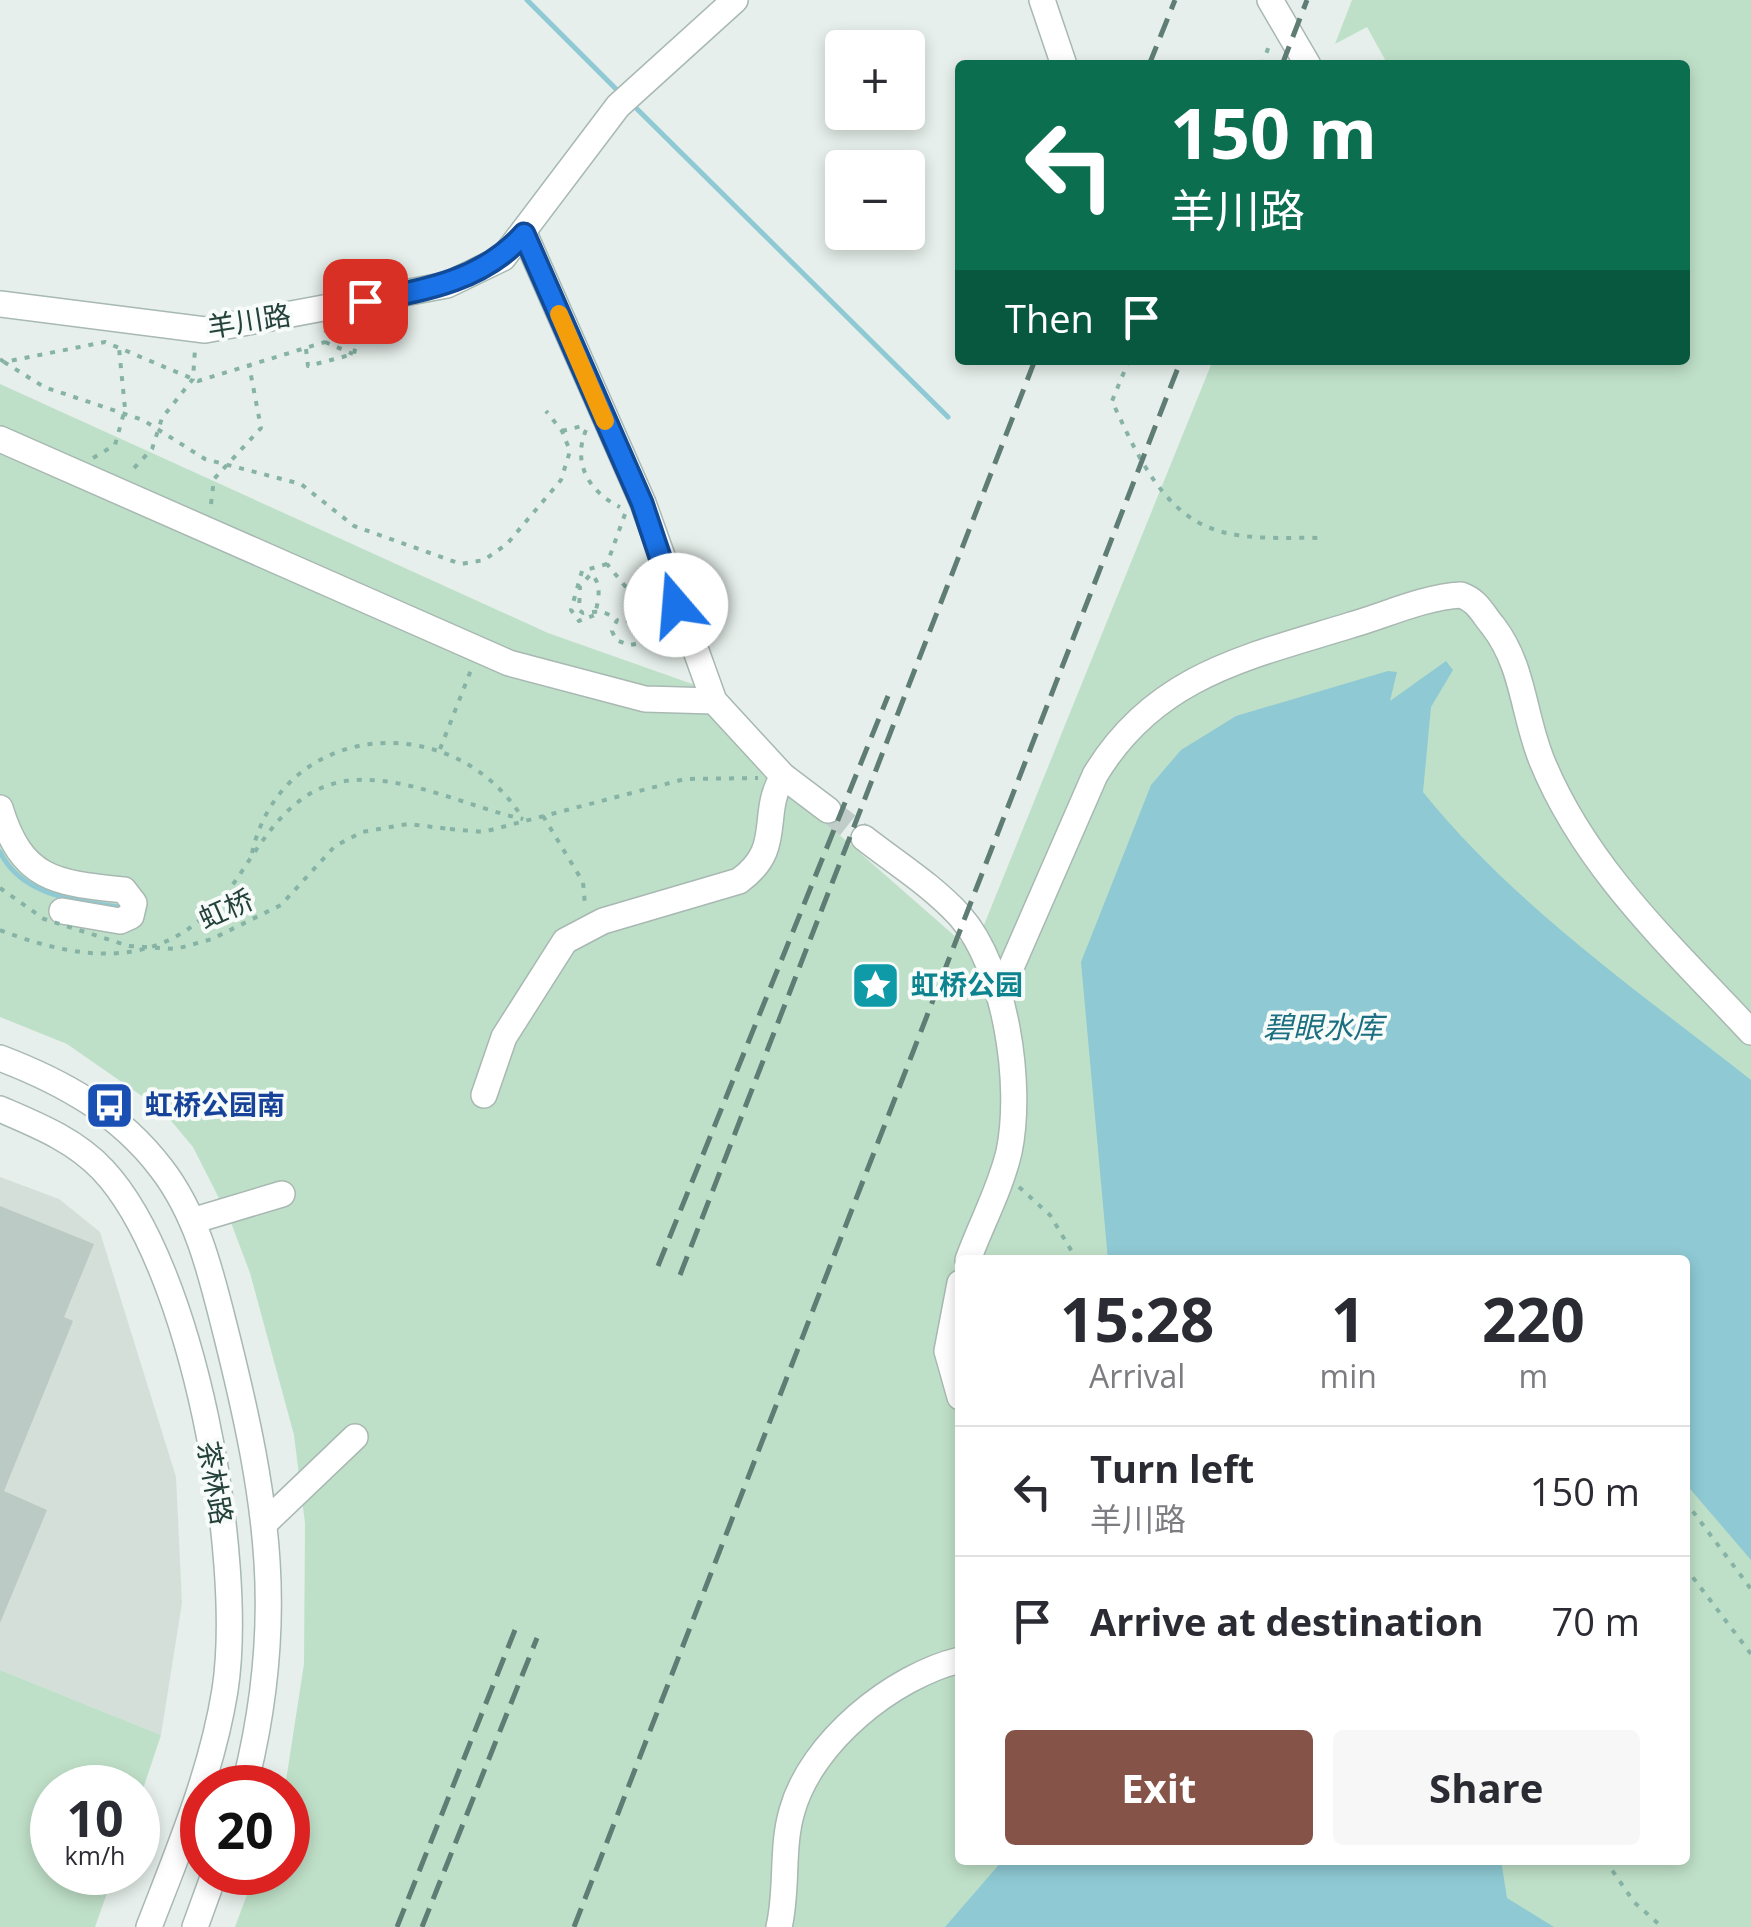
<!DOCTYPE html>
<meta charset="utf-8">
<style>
:root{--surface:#fff;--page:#f7f7f7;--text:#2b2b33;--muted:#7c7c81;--line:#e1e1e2;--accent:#855347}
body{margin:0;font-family:"Open Sans","Noto Sans SC",sans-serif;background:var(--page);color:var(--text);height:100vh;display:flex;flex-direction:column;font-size:38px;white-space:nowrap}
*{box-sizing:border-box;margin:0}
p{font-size:32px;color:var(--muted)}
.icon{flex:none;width:55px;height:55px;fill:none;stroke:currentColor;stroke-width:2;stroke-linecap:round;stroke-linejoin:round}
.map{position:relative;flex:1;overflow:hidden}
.drawer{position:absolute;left:955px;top:1255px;width:735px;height:610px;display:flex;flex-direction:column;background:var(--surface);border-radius:10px;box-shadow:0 5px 15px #0003}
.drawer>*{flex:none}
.guide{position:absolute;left:955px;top:60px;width:735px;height:305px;border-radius:10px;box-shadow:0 5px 15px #0003;background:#0b6e4f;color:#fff;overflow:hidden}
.fabs{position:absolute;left:825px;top:30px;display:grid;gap:20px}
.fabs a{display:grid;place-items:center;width:100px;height:100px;border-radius:10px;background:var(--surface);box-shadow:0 5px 15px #0003;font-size:50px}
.speed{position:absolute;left:30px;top:1765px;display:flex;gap:20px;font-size:50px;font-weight:700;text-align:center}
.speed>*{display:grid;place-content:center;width:130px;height:130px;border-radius:50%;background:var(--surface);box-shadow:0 5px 15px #0003;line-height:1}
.speed small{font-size:25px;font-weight:400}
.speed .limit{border:15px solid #d22;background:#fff;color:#111}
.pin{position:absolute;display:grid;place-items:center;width:85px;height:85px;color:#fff;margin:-42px;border-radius:20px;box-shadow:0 5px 15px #0006}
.me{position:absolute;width:110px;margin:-55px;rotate:342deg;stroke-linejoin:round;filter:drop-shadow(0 0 8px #0008)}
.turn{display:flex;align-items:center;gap:35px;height:210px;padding:0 50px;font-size:45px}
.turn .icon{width:130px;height:130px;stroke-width:2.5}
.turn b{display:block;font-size:70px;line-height:85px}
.then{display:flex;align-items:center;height:95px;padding:0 50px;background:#0003;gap:20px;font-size:38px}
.eta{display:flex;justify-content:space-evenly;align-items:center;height:170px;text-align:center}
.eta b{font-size:60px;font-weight:700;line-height:70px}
.button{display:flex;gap:20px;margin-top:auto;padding:20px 50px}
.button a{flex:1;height:115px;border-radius:10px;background:var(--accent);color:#fff;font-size:40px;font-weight:700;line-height:115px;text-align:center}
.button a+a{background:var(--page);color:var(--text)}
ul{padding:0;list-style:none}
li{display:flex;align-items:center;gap:30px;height:130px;padding:0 50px;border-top:2px solid var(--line)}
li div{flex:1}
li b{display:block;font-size:38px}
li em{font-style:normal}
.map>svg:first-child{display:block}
</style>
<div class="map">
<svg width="1751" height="1927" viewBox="0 0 1751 1927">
<rect width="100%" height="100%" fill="#e6efeb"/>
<path fill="#d4dfda" d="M0 1177 59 1199 100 1232 176 1477 182 1603 161 1735 0 1670Z"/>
<g fill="#bfe0c8" fill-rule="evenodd">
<path d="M1352 0H1751V1927H235L255 1873 288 1872 285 1787 304 1664 305 1523 294 1435 250 1273 230 1220 193 1147 162 1110 67 1044 0 1017V384L548 633 698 686 713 717 738 746 973 952 1213 360H1685V65H1388L1367 27 1335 44ZM960 1260H1685V1860H960Z"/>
<path d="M0 1670 161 1735 138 1804V1788H52V1872L114 1873 95 1927H0Z"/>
</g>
<g fill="#8ec9d4">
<path d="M1446 661 1453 670 1431 707 1423 792C1513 904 1638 991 1751 1080V1560L1685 1483V1260H1108L1081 962 1151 785 1181 750 1236 716 1388 671 1397 672 1390 701Z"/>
<path d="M1003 1860H1501L1507 1898 1554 1927H945Z"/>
</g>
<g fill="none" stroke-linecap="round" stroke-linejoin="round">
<g stroke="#8ec9d4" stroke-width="5">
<path d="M527 0 622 95"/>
<path d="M634 106 948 417"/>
<path d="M0 852C22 896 74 900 118 907"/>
</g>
</g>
<path fill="#bbcac4" d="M0 1206 94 1244 64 1317 73 1321 4 1491 47 1510 0 1623Z"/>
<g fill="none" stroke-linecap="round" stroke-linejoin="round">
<path stroke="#bfccc8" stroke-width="25" stroke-dasharray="25 12" stroke-linecap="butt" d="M828 810 864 838"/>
<defs>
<g id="minor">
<path d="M1042 0 1064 65"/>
<path d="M1270 0 1308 65"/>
<path d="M524 233 643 503 714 701 783 776 828 810"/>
<path d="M0 304 205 330 447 285 503 258 618 106 735 0"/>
<path d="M0 439 509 663 645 699 714 701"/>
<path d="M0 808C22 880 55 883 124 890L134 903 131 916 120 921 62 911"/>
<path d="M864 838C896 863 933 886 960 916 1006 968 1023 1085 1009 1152 1000 1190 981 1224 968 1260"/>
<path d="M999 995 1095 775C1155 675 1248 657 1351 625 1386 615 1424 597 1461 595 1478 601 1482 613 1493 626 1524 666 1523 715 1542 761 1586 869 1673 948 1751 1032"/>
<path d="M0 1058C63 1082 119 1113 161 1168 199 1217 212 1278 227 1337 268 1501 287 1621 244 1788"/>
<path d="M484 1095 504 1037 565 941 603 921 739 881C785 848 759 815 783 776"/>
<path d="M0 1109C37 1125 75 1140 103 1170 194 1267 245 1560 225 1690 212 1772 179 1849 149 1927"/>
<path d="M192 1221 282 1194"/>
<path d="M960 1283 947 1351 960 1397"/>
<path d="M267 1521 355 1437"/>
<path d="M195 1927 215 1872"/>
<path d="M779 1927C788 1889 781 1848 792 1811 811 1742 893 1676 960 1660"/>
</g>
</defs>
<use href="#minor" stroke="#a8b8b2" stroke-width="28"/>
<g stroke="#86b3a5" stroke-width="4" stroke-dasharray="5 8" stroke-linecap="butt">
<path d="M1262 65 1270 43"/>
<path d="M325 342 353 354"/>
<path d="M306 349 308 366 354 354 361 320"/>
<path d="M0 359 4 362 105 342 198 381 325 342 326 328"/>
<path d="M1129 360 1112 401C1134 448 1161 513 1216 530 1249 541 1289 537 1323 538"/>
<path d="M4 362 44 387 143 420 205 459 301 484 354 526 461 564 484 560 507 544 561 480 570 451 562 431 546 411"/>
<path d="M586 430C572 463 589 492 620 507"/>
<path d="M562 431 586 425"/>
<path d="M93 458 115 445 125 409 119 348"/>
<path d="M134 468 152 449 162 418 193 379 195 349"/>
<path d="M211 504 214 479 261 428 249 365"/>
<path d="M625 514 607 564 625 586 658 605"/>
<path d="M607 564 582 571 571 610 579 621 595 615C598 601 603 584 591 574L580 586 579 610 583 613C600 611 603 610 617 620L612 631 616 640 629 645 642 643 645 636C639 625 630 619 617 620"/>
<path d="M662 622 659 636 663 648 675 651"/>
<path d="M440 749 471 670"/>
<path d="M543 816 583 882 585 905"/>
<path d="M450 829 483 832 685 779 758 778"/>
<path d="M252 853C282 719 455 707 523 819"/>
<path d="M0 930C93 966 174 969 236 880 264 839 290 790 345 781 403 773 467 807 523 819"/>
<path d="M1019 1187 1050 1215 1077 1260"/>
<path d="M1685 1501 1751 1589"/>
<path d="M1685 1567 1751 1654"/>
<path d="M1605 1860 1634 1902 1662 1927"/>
</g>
<use href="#minor" stroke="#fff" stroke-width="25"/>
<g stroke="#5f7d75" stroke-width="5" stroke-dasharray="20 10" stroke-linecap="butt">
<path d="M1149 65 1175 0"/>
<path d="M1282 65 1307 0"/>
<path d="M658 1266 888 696"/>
<path d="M680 1275 1035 360"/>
<path d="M397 1927 515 1630"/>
<path d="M422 1927 537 1638"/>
<path d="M574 1927 1181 360"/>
</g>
<path stroke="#86b3a5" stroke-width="4" stroke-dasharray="5 8" stroke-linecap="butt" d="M0 888 44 919 129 946 176 949 212 939 281 905 335 846 362 832 408 824 450 829"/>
</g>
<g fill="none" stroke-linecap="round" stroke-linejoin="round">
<defs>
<path id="route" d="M365 301C425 290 482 281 524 234L642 503 676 605"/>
</defs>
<use href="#route" stroke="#114b97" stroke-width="25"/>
<use href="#route" stroke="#1a73e8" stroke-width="18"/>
<path stroke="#f59e0b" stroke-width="18" d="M559 314 605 421"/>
</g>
<defs>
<symbol id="sight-square" viewBox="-11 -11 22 22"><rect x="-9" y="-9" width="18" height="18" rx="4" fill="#0f9aa8" stroke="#f7fbf9"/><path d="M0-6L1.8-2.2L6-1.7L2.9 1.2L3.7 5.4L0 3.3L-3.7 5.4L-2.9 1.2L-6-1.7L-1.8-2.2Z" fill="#fff"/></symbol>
<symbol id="bus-square" viewBox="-11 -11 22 22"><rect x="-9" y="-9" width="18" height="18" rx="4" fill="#1a4fb4" stroke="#f7fbf9"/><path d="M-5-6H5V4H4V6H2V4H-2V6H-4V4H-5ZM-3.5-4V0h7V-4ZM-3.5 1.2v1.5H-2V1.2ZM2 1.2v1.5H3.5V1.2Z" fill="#fff"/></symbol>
</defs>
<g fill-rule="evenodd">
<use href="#sight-square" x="848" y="958" width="55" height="55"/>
<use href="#bus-square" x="82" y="1078" width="55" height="55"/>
</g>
<g text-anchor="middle" stroke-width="8" stroke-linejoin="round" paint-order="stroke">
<g font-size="28" fill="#24423a" stroke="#f7fbf9">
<text transform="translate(249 321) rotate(-9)" y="10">羊川路</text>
<text transform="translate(226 909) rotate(-24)" y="10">虹桥</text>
<text transform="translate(215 1483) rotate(80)" y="10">茶林路</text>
</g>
<g font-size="28" font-weight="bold" fill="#0d838f" stroke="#f7fbf9" text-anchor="start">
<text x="911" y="995">虹桥公园</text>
</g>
<g font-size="28" font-weight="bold" fill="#164399" stroke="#f7fbf9" text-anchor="start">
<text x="145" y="1115">虹桥公园南</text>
</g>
<g font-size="30" font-style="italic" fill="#1c6f80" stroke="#f7fbf9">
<text x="1323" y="1038">碧眼水库</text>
</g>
</g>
</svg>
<div class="fabs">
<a>+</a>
<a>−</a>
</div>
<div class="speed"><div>10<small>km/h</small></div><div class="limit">20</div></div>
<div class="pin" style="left:365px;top:301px;background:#d93025"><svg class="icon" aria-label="arrive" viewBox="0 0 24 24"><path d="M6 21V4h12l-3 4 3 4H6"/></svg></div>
<svg class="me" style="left:676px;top:605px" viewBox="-20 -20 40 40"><circle r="19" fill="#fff"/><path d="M0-13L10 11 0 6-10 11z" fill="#1a73e8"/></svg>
<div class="guide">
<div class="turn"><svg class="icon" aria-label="left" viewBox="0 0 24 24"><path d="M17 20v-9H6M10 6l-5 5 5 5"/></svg><div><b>150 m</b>羊川路</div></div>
<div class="then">Then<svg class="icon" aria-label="arrive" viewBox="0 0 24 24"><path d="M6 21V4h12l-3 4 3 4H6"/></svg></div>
</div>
<section class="drawer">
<div class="eta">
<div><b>15:28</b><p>Arrival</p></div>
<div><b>1</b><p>min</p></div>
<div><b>220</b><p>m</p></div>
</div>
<ul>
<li><svg class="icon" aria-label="left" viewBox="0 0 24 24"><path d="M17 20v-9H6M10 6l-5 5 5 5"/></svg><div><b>Turn left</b><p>羊川路</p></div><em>150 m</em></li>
<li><svg class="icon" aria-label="arrive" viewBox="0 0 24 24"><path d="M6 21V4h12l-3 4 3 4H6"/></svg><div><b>Arrive at destination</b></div><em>70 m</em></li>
</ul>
<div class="button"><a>Exit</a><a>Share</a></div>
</section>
</div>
